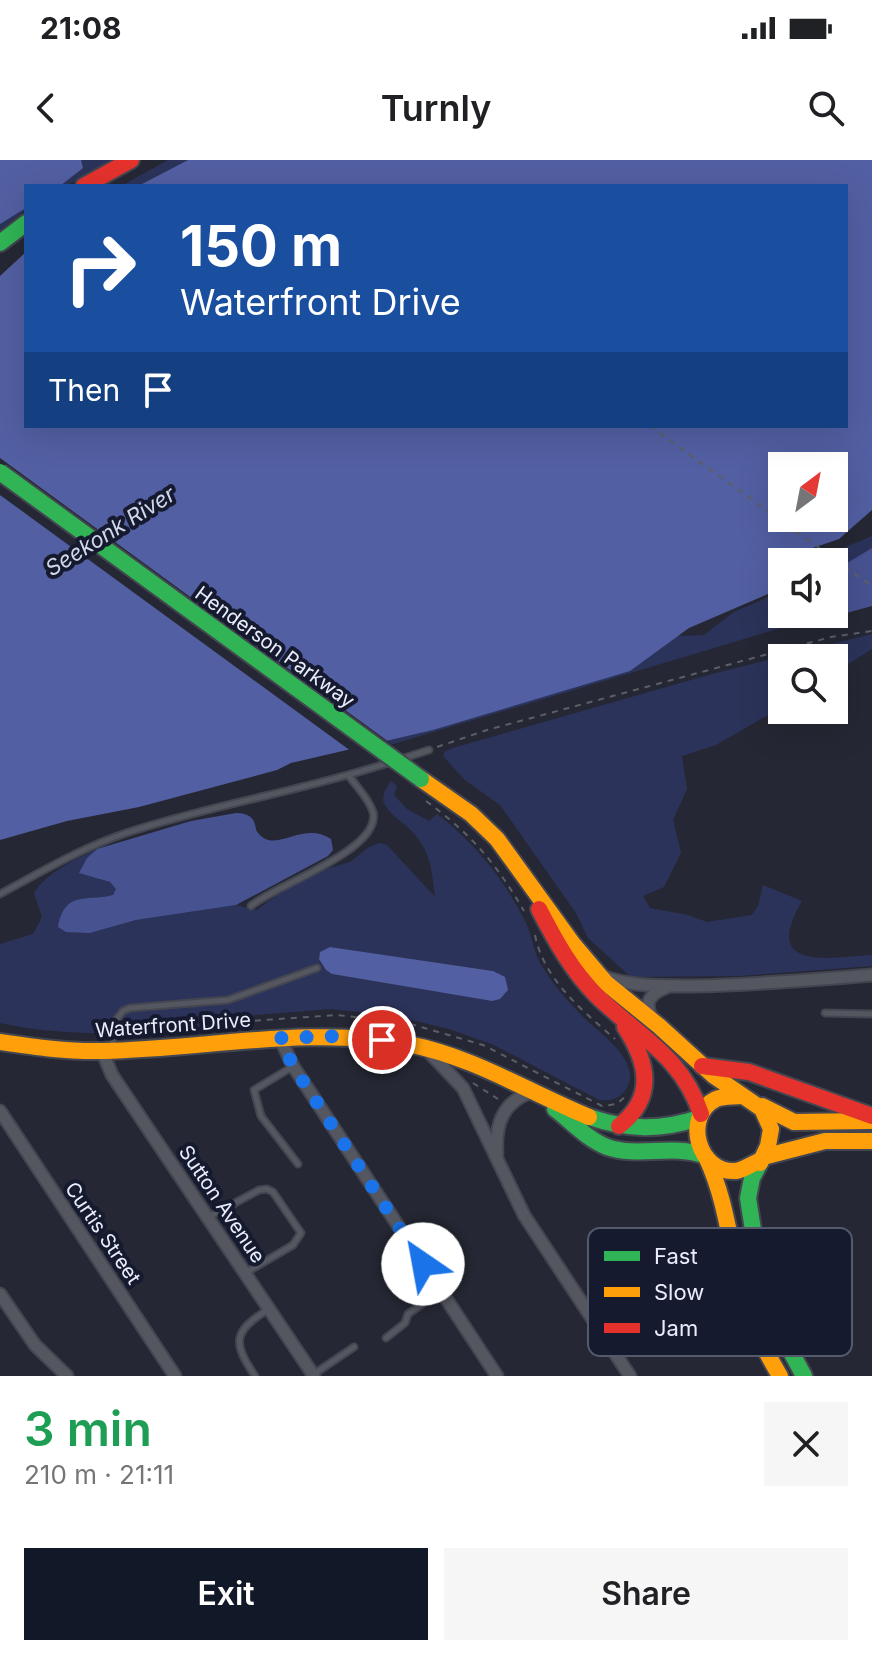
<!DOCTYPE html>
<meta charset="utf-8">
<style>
:root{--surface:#fff;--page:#f6f6f6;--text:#202124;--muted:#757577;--accent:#111827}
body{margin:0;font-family:Inter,sans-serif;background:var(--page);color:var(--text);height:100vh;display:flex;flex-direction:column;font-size:30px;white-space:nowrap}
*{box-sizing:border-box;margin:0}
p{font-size:26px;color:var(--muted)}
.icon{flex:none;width:44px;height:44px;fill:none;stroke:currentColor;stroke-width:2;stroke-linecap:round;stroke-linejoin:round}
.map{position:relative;height:1216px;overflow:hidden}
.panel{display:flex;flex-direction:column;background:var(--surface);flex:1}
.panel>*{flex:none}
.banner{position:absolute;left:24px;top:24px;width:824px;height:244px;border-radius:0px;box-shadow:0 8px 32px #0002;background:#1a4fa0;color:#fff;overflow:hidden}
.needle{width:52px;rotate:32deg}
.controls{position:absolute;left:768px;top:292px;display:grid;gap:16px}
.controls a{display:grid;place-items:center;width:80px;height:80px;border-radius:0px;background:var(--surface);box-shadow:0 8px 32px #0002;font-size:40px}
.pin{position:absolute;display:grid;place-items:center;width:68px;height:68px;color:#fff;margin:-34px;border:4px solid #fff;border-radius:50%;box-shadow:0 2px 8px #0007}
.me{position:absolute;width:88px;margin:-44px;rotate:327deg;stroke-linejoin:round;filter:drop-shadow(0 0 6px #0008)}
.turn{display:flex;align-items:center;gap:28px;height:168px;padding:0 24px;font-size:36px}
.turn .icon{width:104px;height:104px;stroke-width:2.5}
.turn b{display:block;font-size:56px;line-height:68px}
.then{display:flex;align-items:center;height:76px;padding:0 24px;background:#0003;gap:16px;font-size:30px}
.round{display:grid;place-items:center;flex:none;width:84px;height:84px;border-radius:0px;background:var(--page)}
.head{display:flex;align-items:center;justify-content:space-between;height:136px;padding:0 24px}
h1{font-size:48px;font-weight:600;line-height:60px;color:#1e9e55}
.button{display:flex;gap:16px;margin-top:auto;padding:16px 24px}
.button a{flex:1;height:92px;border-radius:0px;background:var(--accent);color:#fff;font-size:32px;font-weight:600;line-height:92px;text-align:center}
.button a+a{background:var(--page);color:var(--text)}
.status{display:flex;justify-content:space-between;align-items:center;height:56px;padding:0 40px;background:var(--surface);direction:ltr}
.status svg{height:22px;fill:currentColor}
header{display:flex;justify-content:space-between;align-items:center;height:104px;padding:0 24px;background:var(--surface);font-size:36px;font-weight:600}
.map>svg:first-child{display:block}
</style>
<div class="status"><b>21:08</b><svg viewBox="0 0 49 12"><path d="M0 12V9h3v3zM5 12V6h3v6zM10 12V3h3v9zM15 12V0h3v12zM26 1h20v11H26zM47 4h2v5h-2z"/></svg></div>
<header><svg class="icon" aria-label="back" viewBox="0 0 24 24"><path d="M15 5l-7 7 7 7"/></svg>Turnly<svg class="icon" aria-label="search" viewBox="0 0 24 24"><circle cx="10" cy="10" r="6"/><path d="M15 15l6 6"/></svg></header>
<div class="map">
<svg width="872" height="1216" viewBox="0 0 872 1216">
<rect width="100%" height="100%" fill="#252834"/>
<g fill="#2c335a" fill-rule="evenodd">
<path d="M0 0H118L65 26H26V50L0 70Z"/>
<path d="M168 0H188L138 26H121Z"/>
<path d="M872 376V446L797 463 390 585 381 573 677 476 704 475 734 452 782 431V454H834V402H825L836 391Z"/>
<path d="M872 474V489L834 513V498H782V547L716 585 682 596 687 629 673 660 681 693 664 727 643 736 650 748 688 755 707 762 752 755 758 746 763 725 802 741C761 811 827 798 872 795V806L740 816 631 817 588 778 576 753 500 645 465 620 444 597V592L453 588 712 514Z"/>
<path d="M391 621 397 626 394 635 407 649 429 661 437 654C476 684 504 719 526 763 533 778 533 793 543 808 554 826 568 841 582 856 598 872 650 906 622 934 615 940 608 941 599 940L494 885 449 869 395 856 331 849 204 859V868C135 873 68 878 0 863V784L33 774 42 757 34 733C47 712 76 699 97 689L87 698 99 719 110 722 117 729 113 735C88 742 75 730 60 759L90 773 136 760 236 745 257 750 277 735 323 710 350 702 369 687 379 683 387 685 435 737C432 707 429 684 404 664 395 657 388 652 383 641L384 632ZM330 787 493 811 492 841 332 814 326 810 319 799 320 793Z"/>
</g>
<g fill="#475291">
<path d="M872 388V446L839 455 831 454H834V411Z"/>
<path d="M236 653C249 653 255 658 256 670 273 698 301 659 331 679L333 690 328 696 236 745 136 760 90 773 66 772 58 767C65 729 88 742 113 735L116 729 110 722 79 713 87 698 97 689 191 661Z"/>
</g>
<g fill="#525fa2" fill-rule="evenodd">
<path d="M0 0H81L83 8 60 26H26V48L0 64Z"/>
<path d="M188 0H872V350L839 379 804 391 803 402H782V428L689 468 630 511 433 570 291 603 277 610 139 647 67 661 0 680V116L26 92V266H846V26H138ZM782 306H834V358H782Z"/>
<path d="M330 787 493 811 505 817 508 830 500 839 492 841 332 814 326 810 319 799 320 792Z"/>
</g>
<path fill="#252834" d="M0 298 393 585 355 594 0 335Z"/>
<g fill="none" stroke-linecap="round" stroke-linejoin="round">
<defs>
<g id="lane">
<path d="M401 599 429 590"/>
<path d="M0 734C41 712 81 688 126 673 213 644 304 631 391 602"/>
<path d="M251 746C275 725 382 690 373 652 369 639 357 627 349 616"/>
<path d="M825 853 872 854"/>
<path d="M113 889 112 865 123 851 130 848 228 840 317 808"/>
<path d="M292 907 254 930 261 956 298 1004"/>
<path d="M209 1057 259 1030 267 1029 273 1032 301 1073 293 1085 247 1112"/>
<path d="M386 1178 405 1163 408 1154 439 1132"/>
<path d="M314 1214 354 1187"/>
<path d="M255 1216C232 1182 233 1171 269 1149"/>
</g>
<g id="street">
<path d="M602 816C631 827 663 826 694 826 753 825 812 820 872 815"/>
<path d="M652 858C643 842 651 833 667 827"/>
<path d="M280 878 293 906 497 1216"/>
<path d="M102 891 112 915 314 1216"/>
<path d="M429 892 463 928 524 1055 630 1216"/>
<path d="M0 951 175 1216"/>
<path d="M497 994C495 965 502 942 532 932"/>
<path d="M0 1134 35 1185 67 1216"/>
</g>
<g id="fast">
<path d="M0 83 26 63"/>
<path d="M555 949C572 962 587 979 607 987 638 998 671 984 703 995"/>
<path d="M589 957C628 970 660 971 699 958"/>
<path d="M760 1003 752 1018 748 1038 759 1108 776 1164 804 1216"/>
</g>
<g id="slow">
<path d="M421 619 471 654 497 679 573 784 606 823 659 866 714 916 762 949 771 969 768 986 760 1003"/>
<path d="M0 882C34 887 68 892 103 891 205 889 307 866 408 884 474 897 528 932 589 957"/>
<path d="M741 936C733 937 723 936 716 939 682 956 698 1014 736 1011 743 1010 752 1004 759 1001"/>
<path d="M762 946 794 962 870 961"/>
<path d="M763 997 825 981H872"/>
<path d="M707 999C725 1038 729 1078 739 1119 747 1154 762 1186 780 1216"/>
</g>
<g id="jam">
<path d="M84 26 131 0"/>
<path d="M539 749C555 780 572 811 597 836 638 876 682 896 701 954"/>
<path d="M702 906 749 912 872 956"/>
<path d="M619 966C656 937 648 903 625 867"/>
</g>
</defs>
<use href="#lane" stroke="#434650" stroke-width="9"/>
<use href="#street" stroke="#434650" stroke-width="15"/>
<use href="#fast" stroke="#434650" stroke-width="20"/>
<use href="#slow" stroke="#434650" stroke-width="20"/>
<use href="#jam" stroke="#434650" stroke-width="20"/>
<g stroke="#5c5f68" stroke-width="2" stroke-dasharray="6 6" stroke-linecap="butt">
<path d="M650 266 872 426"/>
<path d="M437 587 487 570 831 477 872 471"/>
<path d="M426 641C471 674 496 703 524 751"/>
<path d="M535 775C544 820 582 850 615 879"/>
<path d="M207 864 337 855 407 863 483 885 602 946 617 944 627 935"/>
<path d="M473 923 498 939"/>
</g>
<use href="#lane" stroke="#555760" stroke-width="5"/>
<use href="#street" stroke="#555760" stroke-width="11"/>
<use href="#fast" stroke="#30b455" stroke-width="16"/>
<use href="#slow" stroke="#ff9f0a" stroke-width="16"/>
<use href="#jam" stroke="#e5322d" stroke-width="16"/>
<defs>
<path id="fast-bridge" d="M0 312 421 619"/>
</defs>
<use href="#fast-bridge" stroke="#434650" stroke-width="20" stroke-linecap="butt"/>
<use href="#fast-bridge" stroke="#30b455" stroke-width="16"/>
</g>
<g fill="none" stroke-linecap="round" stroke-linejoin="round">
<path stroke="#1a73e8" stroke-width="14" stroke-dasharray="0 25.2" d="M382 880 340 876 280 878 293 906 423 1104"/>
</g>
<g text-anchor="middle" stroke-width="8" stroke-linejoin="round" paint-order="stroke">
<g font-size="20" fill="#e9edfc" stroke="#161a2f">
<text transform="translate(275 487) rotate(36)" y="7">Henderson Parkway</text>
<text transform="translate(173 865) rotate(-4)" y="7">Waterfront Drive</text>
<text transform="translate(222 1044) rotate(56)" y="7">Sutton Avenue</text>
<text transform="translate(103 1073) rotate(56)" y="7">Curtis Street</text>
</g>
<g font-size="22" font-style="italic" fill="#d2d8ec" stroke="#161a2f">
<text transform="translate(110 371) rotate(-32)" y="8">Seekonk River</text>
</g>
</g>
<rect x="588" y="1068" width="264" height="128" rx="12" fill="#161a2f" stroke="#55596c" stroke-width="2"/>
<rect x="604" y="1091" width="36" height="10" fill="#30b455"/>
<rect x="604" y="1127" width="36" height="10" fill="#ff9f0a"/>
<rect x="604" y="1163" width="36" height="10" fill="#e5322d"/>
<g font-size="22" fill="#e9edfc">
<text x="654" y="1104">Fast</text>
<text x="654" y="1140">Slow</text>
<text x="654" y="1176">Jam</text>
</g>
</svg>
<div class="controls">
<a><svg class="needle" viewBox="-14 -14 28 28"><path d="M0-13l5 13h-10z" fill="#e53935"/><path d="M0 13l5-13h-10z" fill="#757577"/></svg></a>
<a><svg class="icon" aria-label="sound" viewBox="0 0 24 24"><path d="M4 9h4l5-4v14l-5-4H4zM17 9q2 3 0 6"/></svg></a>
<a><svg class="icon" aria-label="search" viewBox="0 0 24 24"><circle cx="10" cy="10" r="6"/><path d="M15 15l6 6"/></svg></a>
</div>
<div class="pin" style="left:382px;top:880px;background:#d93025"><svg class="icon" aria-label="arrive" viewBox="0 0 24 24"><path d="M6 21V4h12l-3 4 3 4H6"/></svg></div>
<svg class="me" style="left:423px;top:1104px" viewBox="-20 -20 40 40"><circle r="19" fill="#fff"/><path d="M0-13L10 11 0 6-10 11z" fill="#1a73e8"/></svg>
<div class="banner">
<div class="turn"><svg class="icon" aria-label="right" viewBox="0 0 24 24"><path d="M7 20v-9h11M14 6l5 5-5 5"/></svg><div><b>150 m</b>Waterfront Drive</div></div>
<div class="then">Then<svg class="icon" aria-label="arrive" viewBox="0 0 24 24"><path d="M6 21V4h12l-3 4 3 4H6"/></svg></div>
</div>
</div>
<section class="panel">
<div class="head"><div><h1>3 min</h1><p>210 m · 21:11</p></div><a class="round"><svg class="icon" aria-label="close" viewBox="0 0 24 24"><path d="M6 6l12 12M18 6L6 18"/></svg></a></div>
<div class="button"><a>Exit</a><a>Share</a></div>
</section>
